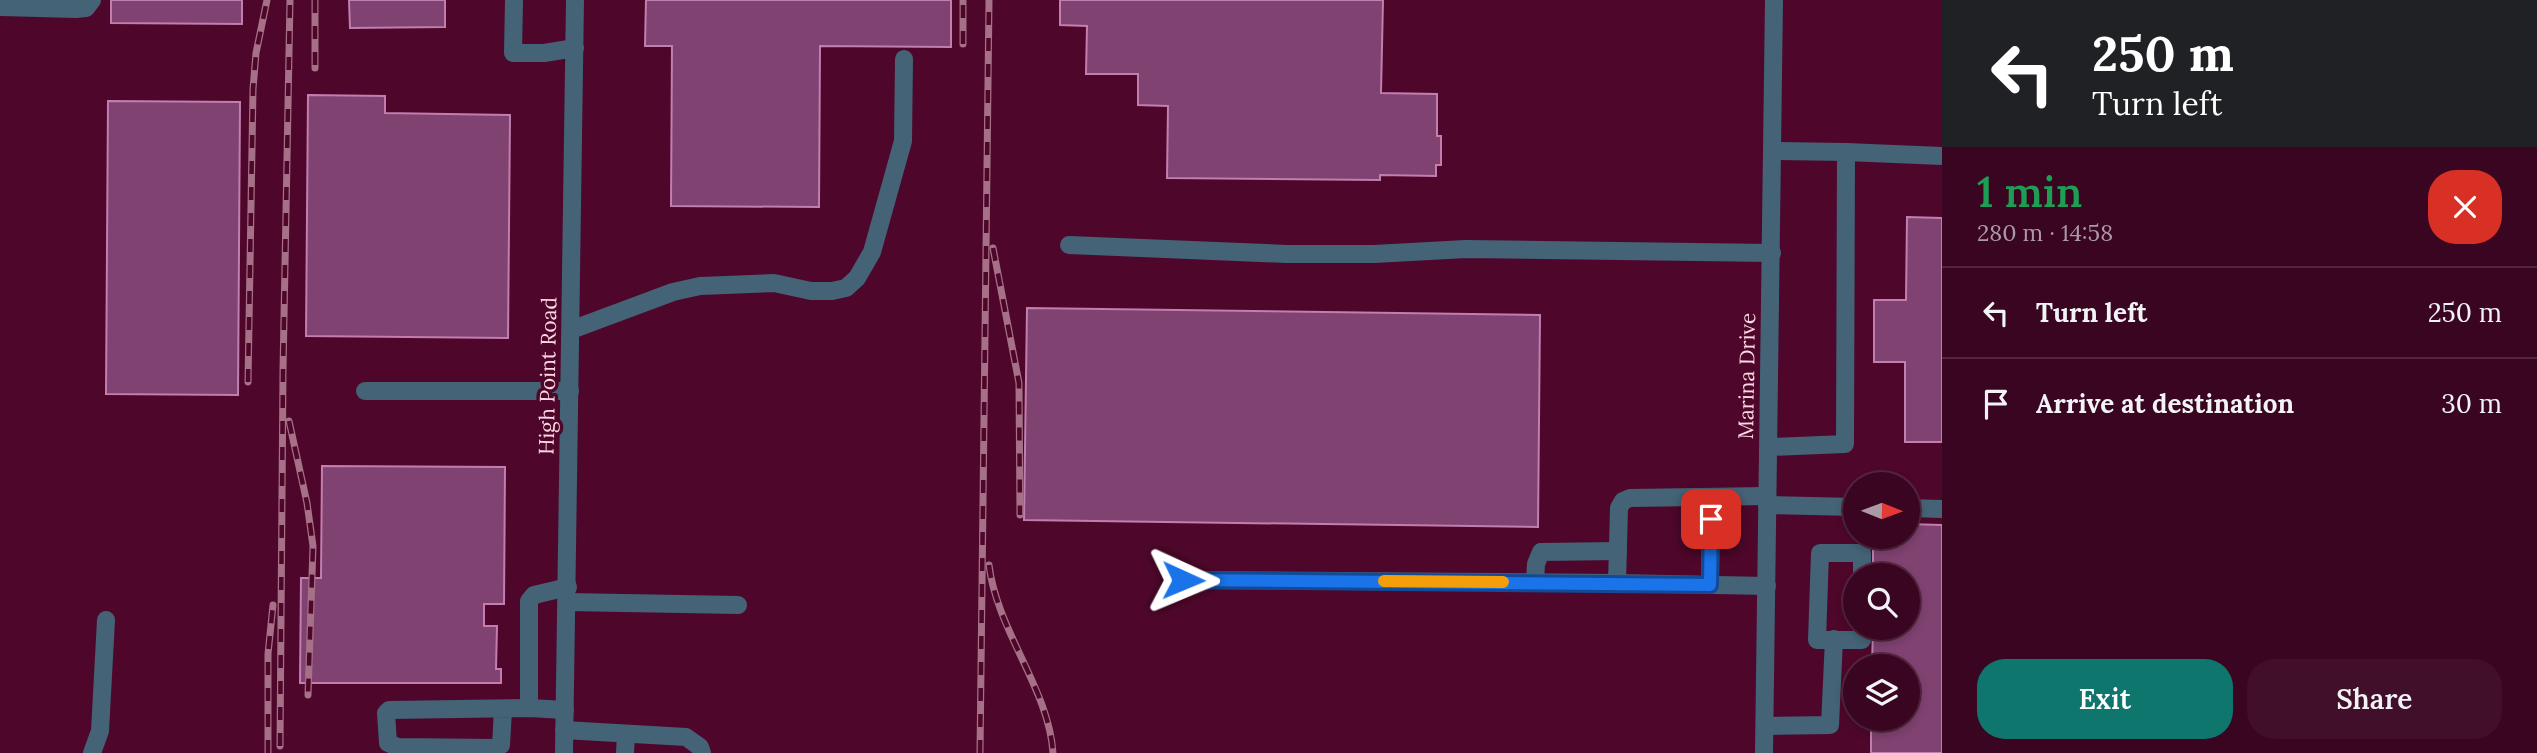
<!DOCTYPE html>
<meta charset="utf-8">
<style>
:root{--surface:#3a0520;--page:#410f29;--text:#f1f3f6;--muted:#ab99a5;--line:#54263e;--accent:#0f766e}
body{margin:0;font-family:Lora,serif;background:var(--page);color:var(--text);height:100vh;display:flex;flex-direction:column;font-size:26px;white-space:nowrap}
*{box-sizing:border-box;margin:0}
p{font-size:23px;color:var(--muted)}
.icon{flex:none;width:38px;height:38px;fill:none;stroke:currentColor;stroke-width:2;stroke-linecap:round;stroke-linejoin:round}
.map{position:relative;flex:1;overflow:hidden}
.sheet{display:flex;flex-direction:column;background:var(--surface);width:595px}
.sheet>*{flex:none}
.guide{background:#202124;color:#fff;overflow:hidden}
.needle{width:46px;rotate:91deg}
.tools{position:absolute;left:1843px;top:472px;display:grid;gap:14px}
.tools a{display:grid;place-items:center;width:77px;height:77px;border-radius:50%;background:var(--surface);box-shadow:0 4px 10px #0003,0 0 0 2px var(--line);font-size:35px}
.pin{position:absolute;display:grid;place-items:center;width:60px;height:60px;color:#fff;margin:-30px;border-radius:14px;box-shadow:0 4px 10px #0006}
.me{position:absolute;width:77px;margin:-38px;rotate:91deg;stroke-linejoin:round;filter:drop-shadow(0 0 5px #0008)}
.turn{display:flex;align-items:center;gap:24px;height:147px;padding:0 35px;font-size:32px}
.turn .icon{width:91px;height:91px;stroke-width:2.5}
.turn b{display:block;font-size:49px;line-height:60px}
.round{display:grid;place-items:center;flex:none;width:74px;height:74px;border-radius:28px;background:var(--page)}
.overview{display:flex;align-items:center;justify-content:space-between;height:119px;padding:0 35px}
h1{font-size:42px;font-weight:600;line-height:52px;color:#1e9e55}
.button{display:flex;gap:14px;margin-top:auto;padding:14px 35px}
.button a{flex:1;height:80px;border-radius:28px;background:var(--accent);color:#fff;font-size:28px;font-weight:600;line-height:80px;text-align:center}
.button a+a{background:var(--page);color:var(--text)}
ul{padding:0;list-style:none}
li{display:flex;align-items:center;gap:21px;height:91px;padding:0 35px;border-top:2px solid var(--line)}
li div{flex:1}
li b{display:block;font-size:26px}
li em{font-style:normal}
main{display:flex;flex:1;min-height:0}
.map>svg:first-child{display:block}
</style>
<main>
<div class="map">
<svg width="1942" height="753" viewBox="0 0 1942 753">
<rect width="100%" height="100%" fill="#4e072a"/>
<g fill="#7f4271" stroke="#c17eaf" stroke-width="2">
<path d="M111 0H242V24L111 23Z"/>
<path d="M349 0H445V27L350 28Z"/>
<path d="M646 0H951V47L820 46 819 207 671 206 672 46H645Z"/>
<path d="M1060 0H1383L1381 93 1437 94V136H1441V165H1436V176L1380 175V180L1167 178 1168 106 1138 105V74H1086L1087 26 1060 25Z"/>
<path d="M308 95 385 96V113L510 115 508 338 306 336Z"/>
<path d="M108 101 240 102 238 395 106 394Z"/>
<path d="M1907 217 1942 218V442H1905V362H1874V300H1906Z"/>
<path d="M1027 308 1540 315 1538 527 1024 520Z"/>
<path d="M322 466 505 467 504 604H484V626H497L496 669H501V683H300L301 578H321Z"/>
<path d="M1908 524 1942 525V753H1871V719H1908V667H1872L1873 628H1908V576H1873V537H1908Z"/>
</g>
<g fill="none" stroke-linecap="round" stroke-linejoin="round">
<g stroke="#446376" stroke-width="18">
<path d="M514 0 513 53H544L575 48"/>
<path d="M0 7 76 9 86 8 92 0"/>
<path d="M1846 152 1942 156"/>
<path d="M1069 245 1287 254H1374L1466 249 1772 253"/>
<path d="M571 330 673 292 700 286 774 283 811 291H832L846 288 857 278 872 252 903 141 904 59"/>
<path d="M365 391H570"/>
<path d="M1769 447 1845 444 1846 152 1773 151"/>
<path d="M1767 505 1855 507"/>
<path d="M1908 508 1942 509"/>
<path d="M1183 580 1617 583"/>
<path d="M1535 582 1536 564 1541 552 1618 551"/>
<path d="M1710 585 1711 497"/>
<path d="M1767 586 1617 583 1619 508 1623 501 1630 498 1767 496"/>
<path d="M567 602 738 605"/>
<path d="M1862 628V640H1817L1820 553H1862V576"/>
<path d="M529 708V601L534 595 568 587"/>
<path d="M503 710 501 745 495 748 398 747 388 743 386 713 389 710 529 708 565 710"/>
<path d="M1765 726 1830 725 1834 639"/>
<path d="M564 730 686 737 700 747 702 753"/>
<path d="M92 753 100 731 106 620"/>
<path d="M564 753 575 0"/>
<path d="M625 753 626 734"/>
<path d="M1764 753 1774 0"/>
</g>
<defs>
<g id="rail">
<path d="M315 0V68"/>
<path d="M963 44V0"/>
<path d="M993 248 1019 383 1020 515"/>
<path d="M248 382 253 89 256 53 267 0"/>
<path d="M289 421 307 503 313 546 308 695"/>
<path d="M989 565C997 631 1049 689 1053 753"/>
<path d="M280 746 283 371 290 0"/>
<path d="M268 753V654L273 605"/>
<path d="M980 753 989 0"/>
</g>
</defs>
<use href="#rail" stroke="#a67087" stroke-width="7"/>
<use href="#rail" stroke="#4e072a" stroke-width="4.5" stroke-dasharray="13" stroke-linecap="butt"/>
</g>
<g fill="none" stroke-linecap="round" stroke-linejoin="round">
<defs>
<path id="route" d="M1183 580 1710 585 1711 519"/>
</defs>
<use href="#route" stroke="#114b97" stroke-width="18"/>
<use href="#route" stroke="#1a73e8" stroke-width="12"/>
<path stroke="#f59e0b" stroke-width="12" d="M1384 581 1503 582"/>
</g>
<g text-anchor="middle" stroke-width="7" stroke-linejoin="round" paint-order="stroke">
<g font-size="21" fill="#fcd8e3" stroke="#4e072a">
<text transform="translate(548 376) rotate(-89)" y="7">High Point Road</text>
<text transform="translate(1747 376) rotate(-89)" y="7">Marina Drive</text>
</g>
</g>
</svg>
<div class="tools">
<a><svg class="needle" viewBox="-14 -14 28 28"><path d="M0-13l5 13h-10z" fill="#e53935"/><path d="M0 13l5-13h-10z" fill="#ab99a5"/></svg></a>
<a><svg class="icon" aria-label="search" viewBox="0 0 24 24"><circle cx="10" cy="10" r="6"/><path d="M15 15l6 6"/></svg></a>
<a><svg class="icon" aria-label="layers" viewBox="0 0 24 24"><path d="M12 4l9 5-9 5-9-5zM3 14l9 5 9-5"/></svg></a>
</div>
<div class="pin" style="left:1711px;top:519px;background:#d93025"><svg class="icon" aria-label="arrive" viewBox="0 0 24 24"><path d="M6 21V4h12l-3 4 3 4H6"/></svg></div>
<svg class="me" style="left:1183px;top:580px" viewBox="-20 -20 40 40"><path d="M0-17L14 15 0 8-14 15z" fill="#1a73e8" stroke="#fff" stroke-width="4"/></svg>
</div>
<section class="sheet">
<div class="guide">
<div class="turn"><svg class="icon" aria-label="left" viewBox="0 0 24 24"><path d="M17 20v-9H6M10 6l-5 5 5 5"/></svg><div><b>250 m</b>Turn left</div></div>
</div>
<div class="overview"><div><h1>1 min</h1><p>280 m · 14:58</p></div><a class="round" style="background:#d93025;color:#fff"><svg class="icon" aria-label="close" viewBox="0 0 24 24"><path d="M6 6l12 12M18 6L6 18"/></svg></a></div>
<ul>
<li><svg class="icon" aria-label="left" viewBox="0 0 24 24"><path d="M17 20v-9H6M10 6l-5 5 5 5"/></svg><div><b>Turn left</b></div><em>250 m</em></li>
<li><svg class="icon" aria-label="arrive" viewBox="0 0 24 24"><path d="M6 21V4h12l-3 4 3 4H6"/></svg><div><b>Arrive at destination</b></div><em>30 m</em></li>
</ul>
<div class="button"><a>Exit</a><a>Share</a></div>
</section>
</main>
